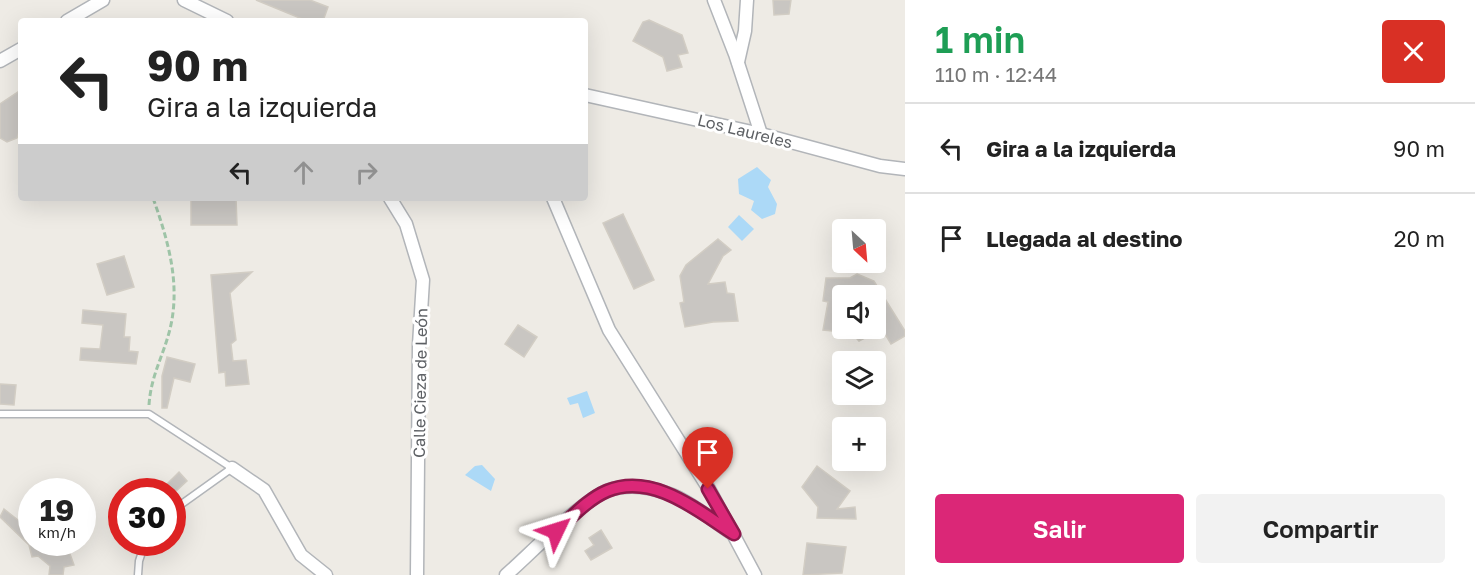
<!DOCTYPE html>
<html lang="es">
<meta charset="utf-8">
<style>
:root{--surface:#fff;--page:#f2f2f2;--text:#222;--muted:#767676;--line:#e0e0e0;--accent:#db2777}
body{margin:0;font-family:"Golos Text",sans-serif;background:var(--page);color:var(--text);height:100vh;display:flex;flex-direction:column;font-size:22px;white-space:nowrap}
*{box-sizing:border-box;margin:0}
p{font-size:20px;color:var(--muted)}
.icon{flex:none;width:33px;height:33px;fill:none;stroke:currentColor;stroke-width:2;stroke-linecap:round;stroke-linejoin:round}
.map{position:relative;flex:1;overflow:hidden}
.sheet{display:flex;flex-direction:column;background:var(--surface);width:570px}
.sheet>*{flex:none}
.guide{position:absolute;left:18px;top:18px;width:570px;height:183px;border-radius:6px;box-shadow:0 6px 24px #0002;background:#fff;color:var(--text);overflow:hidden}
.needle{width:39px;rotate:154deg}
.tools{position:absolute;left:832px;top:219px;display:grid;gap:12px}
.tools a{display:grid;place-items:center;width:54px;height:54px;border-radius:6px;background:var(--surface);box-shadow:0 6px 24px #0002;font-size:30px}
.speed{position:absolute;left:18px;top:478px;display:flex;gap:12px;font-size:30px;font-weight:700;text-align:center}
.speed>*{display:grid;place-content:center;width:78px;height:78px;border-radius:50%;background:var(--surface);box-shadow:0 6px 24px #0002;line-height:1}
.speed small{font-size:15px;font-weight:400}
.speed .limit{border:9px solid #d22;background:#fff;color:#111}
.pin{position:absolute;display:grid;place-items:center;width:51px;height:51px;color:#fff;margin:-62px -26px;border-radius:50% 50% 50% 0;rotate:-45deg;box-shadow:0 0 6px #0007}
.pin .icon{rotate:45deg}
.me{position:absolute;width:66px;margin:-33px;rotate:49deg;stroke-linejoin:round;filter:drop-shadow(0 0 4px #0008)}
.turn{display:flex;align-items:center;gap:21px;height:126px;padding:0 30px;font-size:27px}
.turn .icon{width:78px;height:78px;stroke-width:2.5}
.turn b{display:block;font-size:42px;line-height:51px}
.lanes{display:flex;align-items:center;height:57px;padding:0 30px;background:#0003;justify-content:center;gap:30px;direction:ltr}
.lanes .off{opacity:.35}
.round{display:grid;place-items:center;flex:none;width:63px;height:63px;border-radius:6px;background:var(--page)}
.summary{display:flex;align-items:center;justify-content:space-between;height:102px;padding:0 30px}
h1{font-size:36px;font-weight:600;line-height:45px;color:#1e9e55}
.cta{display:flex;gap:12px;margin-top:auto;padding:12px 30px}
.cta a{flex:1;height:69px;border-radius:6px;background:var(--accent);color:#fff;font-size:24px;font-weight:600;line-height:69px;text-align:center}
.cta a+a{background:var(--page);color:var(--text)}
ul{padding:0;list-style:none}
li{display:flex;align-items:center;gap:18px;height:90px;padding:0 30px;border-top:2px solid var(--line)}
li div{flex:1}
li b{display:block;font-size:22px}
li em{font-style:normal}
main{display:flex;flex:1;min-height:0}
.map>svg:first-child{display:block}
</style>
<main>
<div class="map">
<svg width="905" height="575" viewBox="0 0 905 575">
<rect width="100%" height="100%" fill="#eeebe5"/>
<g fill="#acd9f7">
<path d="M757 167 771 180 768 187 777 204 775 214 762 219 751 210 754 201 739 194 738 179Z"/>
<path d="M739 215 754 229 742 241 728 227Z"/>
<path d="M587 391 595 413 583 418 578 403 570 405 567 398Z"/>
<path d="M482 465 495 479 491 491 465 475 475 466Z"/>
</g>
<g fill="#c9c6c2" stroke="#d2cdc4" stroke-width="1.5">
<path d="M256 0H310L328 7 323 21H307Z"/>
<path d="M773 0H791L789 14 774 15Z"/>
<path d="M649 20 682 35 688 53 678 55 682 67 667 71 663 57 633 41 643 22Z"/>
<path d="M21 90V126L17 138 7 142 0 138V104Z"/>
<path d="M191 198H236L237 225H191Z"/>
<path d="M623 214 654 280 634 289 603 223Z"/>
<path d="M718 239 731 250 723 256 708 284 725 282 727 293 734 294 738 321 713 322 685 327 680 303 684 302 680 276 686 265Z"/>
<path d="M124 256 134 287 107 295 97 264Z"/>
<path d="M252 272 230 293 236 340 231 344 233 361 246 360 249 384 226 386 225 372 219 373 211 275Z"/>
<path d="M857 274 874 281 905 331V336L891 344 882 329 859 341 847 328H876V296H843V332L823 330 828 302 823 301 826 278H850Z"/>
<path d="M83 310 126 314 124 337H130L129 351 138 352 136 364 80 360 81 348 100 349 103 325 82 323Z"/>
<path d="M518 325 537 337 524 357 505 344Z"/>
<path d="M167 357 195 364 190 382 174 378 167 408H162V376Z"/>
<path d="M0 384 16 385 14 405 0 404Z"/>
<path d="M817 466 850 491 837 509 855 507 856 519 817 518 818 507 802 487Z"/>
<path d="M179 472 187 481 175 492H159Z"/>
<path d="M4 509 32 531V543H66L74 565 64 567 63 575H49L50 566 38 556 32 557 29 545 0 517Z"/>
<path d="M601 530 612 548 591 560 585 551 594 545 589 538Z"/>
<path d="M807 543 846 547 842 573 803 575Z"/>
</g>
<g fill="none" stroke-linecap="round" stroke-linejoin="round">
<defs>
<g id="service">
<path d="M0 414H149L232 468 172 511"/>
<path d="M138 575 139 561 145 543"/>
</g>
<g id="minor">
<path d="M184 0 227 21"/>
<path d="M714 0 735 54 761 134"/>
<path d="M67 21 103 0"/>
<path d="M0 61 21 49"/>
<path d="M738 62 745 31 747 0"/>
<path d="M585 95 761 134 880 166 905 169"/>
<path d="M390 198 406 224 423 280 419 345 417 575"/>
<path d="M553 198 609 330 709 489 755 575"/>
<path d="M232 468 264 490 301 555 326 575"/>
<path d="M506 575C529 555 583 499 609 490 630 483 652 487 672 495 692 503 712 520 730 532"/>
</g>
</defs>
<use href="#service" stroke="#b2b5b9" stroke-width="9"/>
<use href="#minor" stroke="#b2b5b9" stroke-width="15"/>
<path stroke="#9ec4a7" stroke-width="3" stroke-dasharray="6 3" stroke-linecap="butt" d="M149 405C151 375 163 357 170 329 181 284 168 240 153 198"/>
<use href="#service" stroke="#fff" stroke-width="6"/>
<use href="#minor" stroke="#fff" stroke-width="12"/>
</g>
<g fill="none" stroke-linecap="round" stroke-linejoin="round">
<defs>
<path id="route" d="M556 531C572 517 588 499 607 491 653 472 698 511 734 534L708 489"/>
</defs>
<use href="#route" stroke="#8e194d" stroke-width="15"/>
<use href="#route" stroke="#db2777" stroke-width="10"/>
</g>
<g text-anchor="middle" stroke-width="6" stroke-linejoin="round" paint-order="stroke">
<g font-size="16" fill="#5d6064" stroke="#fff">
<text transform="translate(745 131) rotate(14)" y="6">Los Laureles</text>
<text transform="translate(420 383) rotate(-89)" y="6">Calle Cieza de León</text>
</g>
</g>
</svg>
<div class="tools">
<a><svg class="needle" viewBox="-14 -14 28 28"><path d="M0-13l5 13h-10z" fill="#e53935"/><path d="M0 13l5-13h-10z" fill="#767676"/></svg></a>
<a><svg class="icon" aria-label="sound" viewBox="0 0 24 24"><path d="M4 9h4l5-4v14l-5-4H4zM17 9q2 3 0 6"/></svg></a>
<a><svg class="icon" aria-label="layers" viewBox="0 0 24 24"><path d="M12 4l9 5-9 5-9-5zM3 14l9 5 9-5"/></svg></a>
<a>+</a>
</div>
<div class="speed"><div>19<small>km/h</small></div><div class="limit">30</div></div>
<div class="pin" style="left:708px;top:489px;background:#d93025"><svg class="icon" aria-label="arrive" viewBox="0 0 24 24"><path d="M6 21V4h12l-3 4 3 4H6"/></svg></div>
<svg class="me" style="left:556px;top:531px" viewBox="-20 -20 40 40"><path d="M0-17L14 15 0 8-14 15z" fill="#db2777" stroke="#fff" stroke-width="4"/></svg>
<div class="guide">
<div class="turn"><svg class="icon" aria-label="left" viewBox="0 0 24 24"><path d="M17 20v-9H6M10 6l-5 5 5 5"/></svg><div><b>90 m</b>Gira a la izquierda</div></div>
<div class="lanes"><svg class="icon" aria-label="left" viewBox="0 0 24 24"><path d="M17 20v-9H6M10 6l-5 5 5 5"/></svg><svg class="icon off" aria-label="ahead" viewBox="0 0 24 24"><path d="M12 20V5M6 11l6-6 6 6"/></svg><svg class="icon off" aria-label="right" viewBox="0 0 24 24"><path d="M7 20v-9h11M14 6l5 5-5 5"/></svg></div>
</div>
</div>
<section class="sheet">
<div class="summary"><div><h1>1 min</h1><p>110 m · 12:44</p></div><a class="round" style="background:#d93025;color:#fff"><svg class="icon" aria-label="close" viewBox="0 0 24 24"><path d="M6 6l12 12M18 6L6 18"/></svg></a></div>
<ul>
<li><svg class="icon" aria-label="left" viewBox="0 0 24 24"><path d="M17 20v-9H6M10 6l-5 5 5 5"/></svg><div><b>Gira a la izquierda</b></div><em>90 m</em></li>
<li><svg class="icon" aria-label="arrive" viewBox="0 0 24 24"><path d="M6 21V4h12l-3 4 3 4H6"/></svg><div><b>Llegada al destino</b></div><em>20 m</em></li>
</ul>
<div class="cta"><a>Salir</a><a>Compartir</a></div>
</section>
</main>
